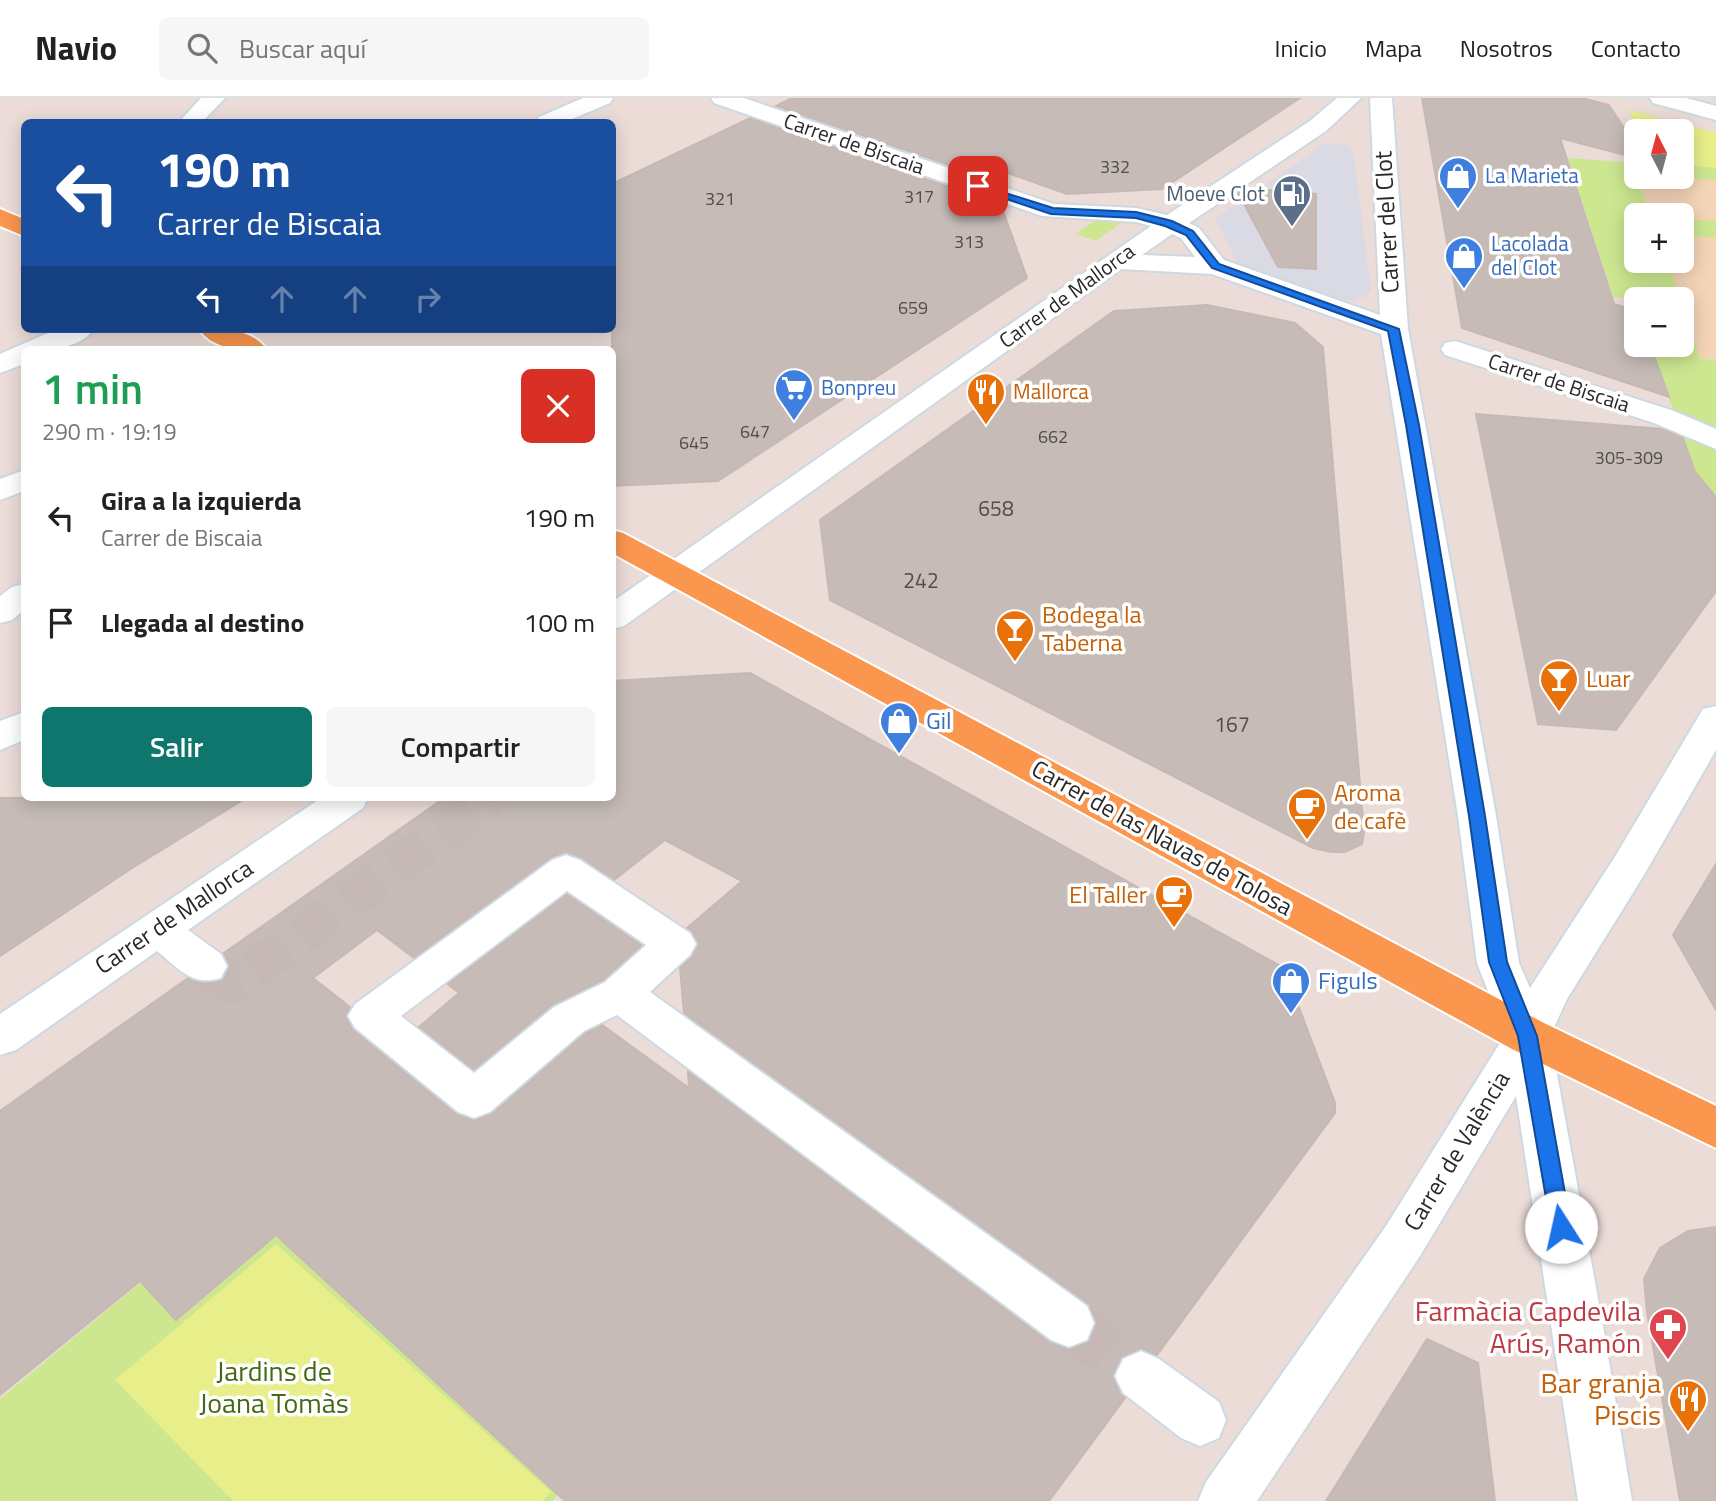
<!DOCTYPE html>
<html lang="es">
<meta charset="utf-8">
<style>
:root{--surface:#fff;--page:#f6f6f6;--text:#222;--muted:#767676;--line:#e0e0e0;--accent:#0f766e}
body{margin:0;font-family:"Titillium Web",sans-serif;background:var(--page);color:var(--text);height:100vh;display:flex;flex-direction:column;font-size:26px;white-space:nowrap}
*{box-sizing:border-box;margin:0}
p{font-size:23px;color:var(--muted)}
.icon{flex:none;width:38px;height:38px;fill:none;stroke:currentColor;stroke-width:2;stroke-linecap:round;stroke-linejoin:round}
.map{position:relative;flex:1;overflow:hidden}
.details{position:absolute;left:21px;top:248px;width:595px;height:455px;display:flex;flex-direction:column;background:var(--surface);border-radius:10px;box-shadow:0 4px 18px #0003}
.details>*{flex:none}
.hud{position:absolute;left:21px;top:21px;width:595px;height:214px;border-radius:10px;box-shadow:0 4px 18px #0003;background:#1a4fa0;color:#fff;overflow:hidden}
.needle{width:46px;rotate:354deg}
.controls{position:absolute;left:1624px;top:21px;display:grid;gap:14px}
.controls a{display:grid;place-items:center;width:70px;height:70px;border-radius:10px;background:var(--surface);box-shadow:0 4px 18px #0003;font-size:35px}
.pin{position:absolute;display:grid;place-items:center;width:60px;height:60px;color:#fff;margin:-30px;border-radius:14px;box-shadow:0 4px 10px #0006}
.me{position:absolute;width:77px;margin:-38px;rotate:350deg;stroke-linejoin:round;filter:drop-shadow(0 0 5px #0008)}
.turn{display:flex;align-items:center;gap:24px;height:147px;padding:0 21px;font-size:32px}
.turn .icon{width:91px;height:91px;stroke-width:2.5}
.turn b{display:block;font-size:49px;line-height:60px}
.lanes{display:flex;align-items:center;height:66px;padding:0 21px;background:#0003;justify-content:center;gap:35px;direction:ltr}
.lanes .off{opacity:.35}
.round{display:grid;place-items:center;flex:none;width:74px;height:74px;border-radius:10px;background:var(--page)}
.headline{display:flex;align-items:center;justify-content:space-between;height:119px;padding:0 21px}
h1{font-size:42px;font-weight:600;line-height:52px;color:#1e9e55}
.button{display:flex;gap:14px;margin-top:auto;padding:14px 21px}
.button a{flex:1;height:80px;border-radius:10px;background:var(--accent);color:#fff;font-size:28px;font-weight:600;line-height:80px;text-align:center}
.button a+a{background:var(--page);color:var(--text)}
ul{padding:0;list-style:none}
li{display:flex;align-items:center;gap:21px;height:105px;padding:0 21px}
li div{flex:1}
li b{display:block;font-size:26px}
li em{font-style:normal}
header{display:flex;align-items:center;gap:42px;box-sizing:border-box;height:98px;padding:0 35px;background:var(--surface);border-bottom:2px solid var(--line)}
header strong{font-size:33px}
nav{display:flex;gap:38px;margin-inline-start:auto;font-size:24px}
.search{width:490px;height:63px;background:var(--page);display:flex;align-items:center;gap:18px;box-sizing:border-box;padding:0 24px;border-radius:10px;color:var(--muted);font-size:26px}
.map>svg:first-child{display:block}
</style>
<header>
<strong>Navio</strong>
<div class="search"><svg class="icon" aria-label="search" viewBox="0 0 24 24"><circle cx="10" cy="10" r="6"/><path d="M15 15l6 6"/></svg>Buscar aquí</div>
<nav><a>Inicio</a><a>Mapa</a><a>Nosotros</a><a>Contacto</a></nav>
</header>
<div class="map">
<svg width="1716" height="1403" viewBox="0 0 1716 1403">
<rect width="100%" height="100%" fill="#ecdcd8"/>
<path fill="#d9dae3" d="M1340 45 1353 51 1371 191 1366 199 1354 203 1345 202 1238 165 1215 121 1324 46Z"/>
<g fill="#cce790" fill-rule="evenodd">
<path d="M1629 12 1716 35V399L1694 372 1650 247H1682V201H1636V204L1635 201 1613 199 1568 60 1636 65V79H1682V33H1640ZM1636 117H1682V163H1636Z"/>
<path d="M1100 119 1121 125 1096 143 1075 136Z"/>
<path d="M276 1138 558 1397 552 1403H0V1301L140 1185 177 1223Z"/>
</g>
<g fill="#f4d5b7">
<path d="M1635 77 1716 82V123L1682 121V117H1651Z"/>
<path d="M1682 137 1716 140V262L1700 261 1668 163H1682Z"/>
</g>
<g fill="#e8ef8a">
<path d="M1629 12 1716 35V70L1682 67V33H1640Z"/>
<path d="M276 1146 551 1394 542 1403H233L115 1282Z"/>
</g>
<g fill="#c6bbb7" stroke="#c7b8b2" stroke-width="2" fill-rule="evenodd">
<path d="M792 0H1300L1162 91 1067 96 988 68 993 82 776 8Z"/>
<path d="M1422 0H1582L1609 7 1636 48V60L1560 40 1614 206 1636 213V247H1650L1669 299 1462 230Z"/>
<path d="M750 20 1001 107 1027 180 718 383 612 388V86Z"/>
<path d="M1246 90 1316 96V171L1278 169 1238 95Z"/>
<path d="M1207 207 1295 225 1323 249 1364 734 1362 746 1345 754H1331L1313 750 830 502 820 422 1114 213Z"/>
<path d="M1476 316 1663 331 1683 340 1695 374 1716 399V493L1616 632 1538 626Z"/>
<path d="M750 575 1284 870 1335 1005V1015L1157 1257 1140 1251 1121 1260 1113 1279 1125 1300 1049 1403H565L276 1137 176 1222 140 1183 0 1297V1013L188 880 202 885 222 883 229 869 224 855 444 700H612V583ZM665 742 742 783 687 830 692 834 698 847 692 859 680 869 684 915 1089 1206 1096 1226 1088 1244 1068 1251 1049 1244 688 973 689 990 602 927 585 935 492 1016 473 1022 456 1016 353 932 346 919 350 909 313 880 377 832 414 860 551 760 567 755 581 760 614 782Z"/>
<path d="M0 700H246L129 772 0 858Z"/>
<path d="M1716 766V912L1673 837Z"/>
<path d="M567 796 642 847 604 882 552 907 474 972 419 929 459 895 448 886Z"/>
<path d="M1716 1129V1403H1680L1647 1214 1644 1181 1660 1150 1688 1133Z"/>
<path d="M1427 1241 1478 1265 1495 1403H1326Z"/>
</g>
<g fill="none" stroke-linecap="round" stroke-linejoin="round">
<path stroke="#c5b8b5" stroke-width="39" stroke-dasharray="39 19" stroke-linecap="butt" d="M206 868 232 887 491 700"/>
<path stroke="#c5b8b5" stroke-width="49" stroke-dasharray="49 24" stroke-linecap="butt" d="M1069 1225 1141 1278"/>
<defs>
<g id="minor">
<path d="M201 0H225L202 24H179Z"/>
<path d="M583 0H613L610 5 565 24H536L539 19Z"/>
<path d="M711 0H744L1054 106 1136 110 1167 117 1310 23 1337 0H1361L1326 33 1189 125 1199 130 1224 162 1380 217 1370 0H1392L1408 231 1496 718 1519 865 1530 890 1616 757 1703 611 1716 608V652L1644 777 1567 901 1550 938 1605 1239 1632 1403H1578L1516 998 1420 1158 1257 1403H1198L1206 1384 1386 1128 1505 937 1477 865 1458 718 1381 236 1212 176 1121 171 624 528 612 531V504L1151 128 1136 124 1042 118 714 5ZM1172 136 1181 140 1195 159 1142 157Z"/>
<path d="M1650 0H1686L1716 8V22L1653 5Z"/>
<path d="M57 231H94C79 252 47 252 24 252V266L0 275V256Z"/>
<path d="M1455 243 1674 313 1716 331V351L1654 325 1445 257 1441 251 1445 245Z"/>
<path d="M24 372V393L0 402V381Z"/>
<path d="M24 486V512L12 522 0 525V498L12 489Z"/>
<path d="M24 614V642L0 652V623Z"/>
<path d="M321 700H368L363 710 188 832 221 856 227 868 221 880C192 889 178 870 157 853L16 952 0 957V916Z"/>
<path d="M566 757 580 762 690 835 696 846 690 857 650 894 1087 1208 1094 1225 1087 1242 1069 1249 1051 1242 617 917 584 933 490 1014 474 1020 458 1014 355 930 348 918 355 906 552 762ZM567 793 646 847 605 884 554 909 474 975 401 918Z"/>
<path d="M1141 1253 1159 1261 1219 1304 1226 1322 1219 1340 1200 1348 1181 1340 1123 1295 1115 1278 1123 1261Z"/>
</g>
<g id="major">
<path d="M0 111 24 121V138L0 128Z"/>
<path d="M199 231C223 231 252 230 267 252 243 252 214 253 199 231Z"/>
<path d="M612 432 623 435 1544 925 1716 1008V1050L1512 951 612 455Z"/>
</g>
</defs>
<use href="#minor" stroke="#cdd9e2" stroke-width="4"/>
<use href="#major" stroke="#fff" stroke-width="4"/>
<use href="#minor" fill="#fff" fill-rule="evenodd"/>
<use href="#major" fill="#fa964e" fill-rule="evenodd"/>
</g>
<path fill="#1a73e8" stroke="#114b97" stroke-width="2" d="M974 85 1053 110 1136 114 1172 123 1193 133 1219 166 1399 231 1419 327 1485 718 1507 864 1537 938 1571 1129 1568 1136 1561 1138 1554 1136 1551 1129 1518 938 1489 864 1469 718 1406 327 1388 233 1212 170 1186 137 1165 128 1136 120 1051 116 974 90Z"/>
<defs>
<symbol id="shop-pin" viewBox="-11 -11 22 30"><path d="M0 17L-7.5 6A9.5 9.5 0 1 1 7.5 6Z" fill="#3f7fe0" stroke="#fff"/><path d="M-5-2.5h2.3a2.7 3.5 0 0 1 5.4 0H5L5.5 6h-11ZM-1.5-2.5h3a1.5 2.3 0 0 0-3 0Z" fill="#fff"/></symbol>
<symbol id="fuel-pin" viewBox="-11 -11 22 30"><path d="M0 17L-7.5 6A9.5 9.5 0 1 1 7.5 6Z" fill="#5c6f8a" stroke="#fff"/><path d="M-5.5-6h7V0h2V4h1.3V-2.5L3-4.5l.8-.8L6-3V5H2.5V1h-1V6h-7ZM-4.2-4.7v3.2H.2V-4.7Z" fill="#fff"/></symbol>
<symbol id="supermarket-pin" viewBox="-11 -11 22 30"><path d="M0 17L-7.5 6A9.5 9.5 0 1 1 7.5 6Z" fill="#3f7fe0" stroke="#fff"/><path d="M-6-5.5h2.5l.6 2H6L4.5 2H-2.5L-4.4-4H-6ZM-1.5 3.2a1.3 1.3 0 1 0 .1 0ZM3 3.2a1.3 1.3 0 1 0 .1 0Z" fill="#fff"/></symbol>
<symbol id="restaurant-pin" viewBox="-11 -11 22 30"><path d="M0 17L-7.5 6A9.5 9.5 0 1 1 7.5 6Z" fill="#e8710a" stroke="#fff"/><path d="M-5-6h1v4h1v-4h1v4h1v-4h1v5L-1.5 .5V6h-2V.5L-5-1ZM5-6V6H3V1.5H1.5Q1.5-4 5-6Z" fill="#fff"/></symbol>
<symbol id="bar-pin" viewBox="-11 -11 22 30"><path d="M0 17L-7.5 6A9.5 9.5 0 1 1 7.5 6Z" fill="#e8710a" stroke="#fff"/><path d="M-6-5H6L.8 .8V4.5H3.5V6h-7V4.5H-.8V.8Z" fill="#fff"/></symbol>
<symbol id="cafe-pin" viewBox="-11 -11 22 30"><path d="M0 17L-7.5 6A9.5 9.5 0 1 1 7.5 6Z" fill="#e8710a" stroke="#fff"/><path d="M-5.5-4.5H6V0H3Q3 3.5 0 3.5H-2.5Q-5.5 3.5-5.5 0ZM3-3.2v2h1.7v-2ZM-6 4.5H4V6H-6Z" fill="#fff"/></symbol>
<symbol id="pharmacy-pin" viewBox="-11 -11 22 30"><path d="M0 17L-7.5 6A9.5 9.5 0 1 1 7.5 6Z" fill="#e0444e" stroke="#fff"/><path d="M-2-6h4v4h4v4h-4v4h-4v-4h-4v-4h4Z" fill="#fff"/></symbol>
</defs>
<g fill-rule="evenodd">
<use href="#shop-pin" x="1436" y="56" width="44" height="60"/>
<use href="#fuel-pin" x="1270" y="74" width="44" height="60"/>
<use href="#shop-pin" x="1442" y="136" width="44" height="60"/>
<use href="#supermarket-pin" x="772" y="268" width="44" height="60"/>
<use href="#restaurant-pin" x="964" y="272" width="44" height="60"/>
<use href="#bar-pin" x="993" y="509" width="44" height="60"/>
<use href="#bar-pin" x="1537" y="559" width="44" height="60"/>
<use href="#shop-pin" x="877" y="601" width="44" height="60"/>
<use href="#cafe-pin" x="1285" y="687" width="44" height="60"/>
<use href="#cafe-pin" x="1152" y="775" width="44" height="60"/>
<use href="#shop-pin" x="1269" y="861" width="44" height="60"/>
<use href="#pharmacy-pin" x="1646" y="1207" width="44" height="60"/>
<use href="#restaurant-pin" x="1666" y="1279" width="44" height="60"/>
</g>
<g text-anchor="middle" stroke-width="7" stroke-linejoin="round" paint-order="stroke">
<g font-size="18" fill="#504d4c">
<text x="1115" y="75">332</text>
<text x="919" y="105">317</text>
<text x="720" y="107">321</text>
<text x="969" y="150">313</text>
<text x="913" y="216">659</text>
<text x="755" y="340">647</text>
<text x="1053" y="345">662</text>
<text x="694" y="351">645</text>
<text x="1629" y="366">305-309</text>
</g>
<g font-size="21" fill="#282828" stroke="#fff">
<text transform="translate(854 46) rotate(19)" y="7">Carrer de Biscaia</text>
<text transform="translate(1067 198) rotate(-36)" y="7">Carrer de Mallorca</text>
<text transform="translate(1559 285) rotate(18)" y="7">Carrer de Biscaia</text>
</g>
<g font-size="21" fill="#366cbe" stroke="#fff" text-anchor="start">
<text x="1485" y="85">La Marieta</text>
<text x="1491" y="153">Lacolada<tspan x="1491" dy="24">del Clot</tspan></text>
<text x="821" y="297">Bonpreu</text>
</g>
<g font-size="21" fill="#4e5e75" stroke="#fff" text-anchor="end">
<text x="1265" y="103">Moeve Clot</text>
</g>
<g font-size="21" fill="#c56008" stroke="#fff" text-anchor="start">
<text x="1013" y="301">Mallorca</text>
</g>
<g font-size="21" fill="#504d4c">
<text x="996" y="418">658</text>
<text x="921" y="490">242</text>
<text x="1232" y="634">167</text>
</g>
<g font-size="24" fill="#282828" stroke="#fff">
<text transform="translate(1387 124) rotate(-93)" y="8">Carrer del Clot</text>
<text transform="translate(1162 740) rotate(29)" y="8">Carrer de las Navas de Tolosa</text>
<text transform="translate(174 819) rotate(-34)" y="8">Carrer de Mallorca</text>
<text transform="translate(1457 1053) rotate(-59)" y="8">Carrer de València</text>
</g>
<g font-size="24" fill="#c56008" stroke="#fff" text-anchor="start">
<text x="1042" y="525">Bodega la<tspan x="1042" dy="28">Taberna</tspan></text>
<text x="1586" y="589">Luar</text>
<text x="1334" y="703">Aroma<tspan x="1334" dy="28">de cafè</tspan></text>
<text x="1147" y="805" text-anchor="end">El Taller</text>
</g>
<g font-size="24" fill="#366cbe" stroke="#fff" text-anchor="start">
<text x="926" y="631">Gil</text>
<text x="1318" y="891">Figuls</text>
</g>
<g font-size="28" fill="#be3a42" stroke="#fff" text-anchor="end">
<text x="1641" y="1223">Farmàcia Capdevila<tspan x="1641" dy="32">Arús, Ramón</tspan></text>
</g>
<g font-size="28" fill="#436914" stroke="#fff">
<text x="274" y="1283">Jardins de<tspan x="274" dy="32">Joana Tomàs</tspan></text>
</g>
<g font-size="28" fill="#c56008" stroke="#fff" text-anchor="end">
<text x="1661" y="1295">Bar granja<tspan x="1661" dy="32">Piscis</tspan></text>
</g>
</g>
</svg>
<div class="controls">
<a><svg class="needle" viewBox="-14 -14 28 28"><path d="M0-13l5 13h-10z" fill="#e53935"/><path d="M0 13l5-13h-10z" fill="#767676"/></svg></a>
<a>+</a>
<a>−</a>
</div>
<div class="pin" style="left:978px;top:88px;background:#d93025"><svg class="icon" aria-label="arrive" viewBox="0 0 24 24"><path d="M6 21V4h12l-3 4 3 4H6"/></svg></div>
<svg class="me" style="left:1561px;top:1129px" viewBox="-20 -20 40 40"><circle r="19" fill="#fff"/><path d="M0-13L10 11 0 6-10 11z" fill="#1a73e8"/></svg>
<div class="hud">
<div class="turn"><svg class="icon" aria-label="left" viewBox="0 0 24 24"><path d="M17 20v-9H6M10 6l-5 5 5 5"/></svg><div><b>190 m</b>Carrer de Biscaia</div></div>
<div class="lanes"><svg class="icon" aria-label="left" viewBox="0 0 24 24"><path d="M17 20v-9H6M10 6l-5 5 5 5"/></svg><svg class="icon off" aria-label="ahead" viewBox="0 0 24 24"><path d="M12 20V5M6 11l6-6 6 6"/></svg><svg class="icon off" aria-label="ahead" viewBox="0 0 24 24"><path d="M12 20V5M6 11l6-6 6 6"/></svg><svg class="icon off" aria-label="right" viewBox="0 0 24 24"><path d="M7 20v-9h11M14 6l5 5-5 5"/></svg></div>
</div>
<section class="details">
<div class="headline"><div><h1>1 min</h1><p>290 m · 19:19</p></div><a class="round" style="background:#d93025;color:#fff"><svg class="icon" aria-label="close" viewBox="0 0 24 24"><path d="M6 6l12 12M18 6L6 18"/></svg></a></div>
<ul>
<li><svg class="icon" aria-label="left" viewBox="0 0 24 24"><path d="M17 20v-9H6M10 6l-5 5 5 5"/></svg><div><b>Gira a la izquierda</b><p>Carrer de Biscaia</p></div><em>190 m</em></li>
<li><svg class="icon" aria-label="arrive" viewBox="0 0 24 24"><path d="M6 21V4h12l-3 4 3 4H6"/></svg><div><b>Llegada al destino</b></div><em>100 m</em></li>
</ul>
<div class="button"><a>Salir</a><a>Compartir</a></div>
</section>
</div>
